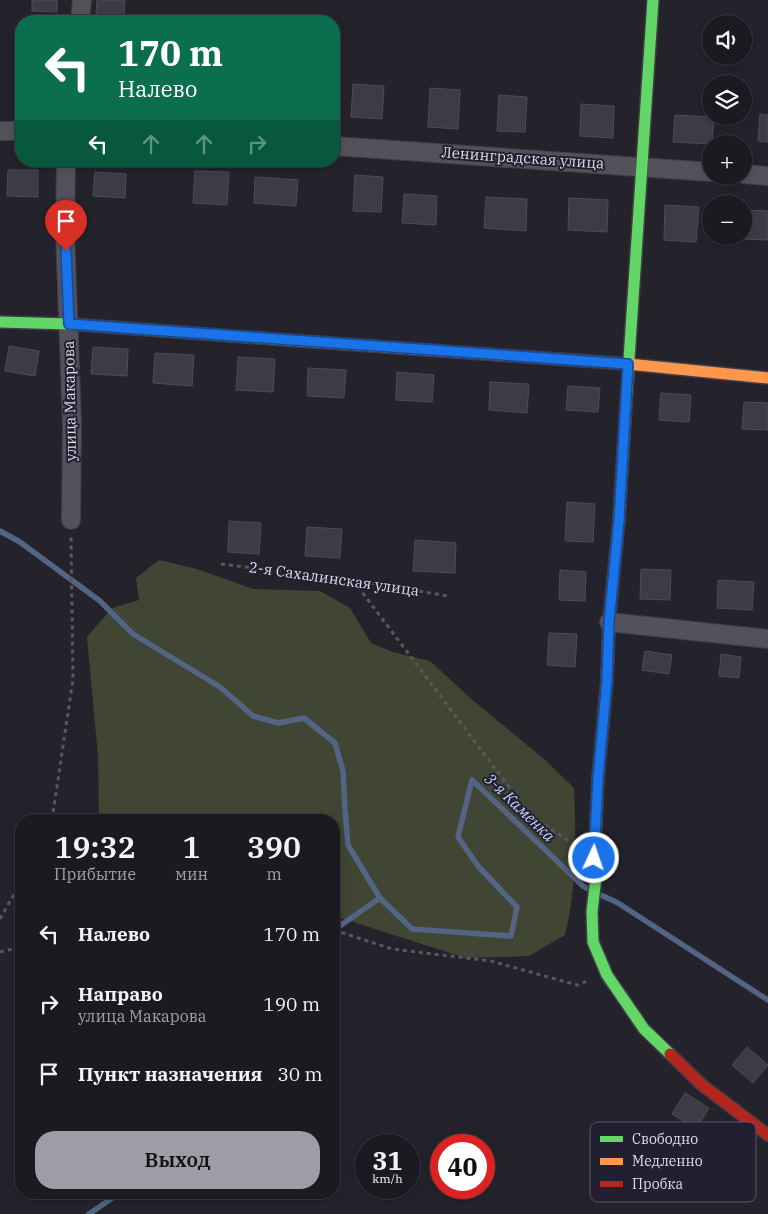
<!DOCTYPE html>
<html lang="ru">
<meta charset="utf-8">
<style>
:root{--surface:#1b1a21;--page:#28272e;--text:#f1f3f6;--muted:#a0a1a5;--line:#39383f;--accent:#9d9ca7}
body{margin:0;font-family:"IBM Plex Serif",serif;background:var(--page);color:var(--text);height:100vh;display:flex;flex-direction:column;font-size:19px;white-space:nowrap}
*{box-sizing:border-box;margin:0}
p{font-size:16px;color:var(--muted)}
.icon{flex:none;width:28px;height:28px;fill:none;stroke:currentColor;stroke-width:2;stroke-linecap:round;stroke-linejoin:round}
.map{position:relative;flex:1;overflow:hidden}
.panel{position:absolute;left:15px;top:814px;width:325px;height:385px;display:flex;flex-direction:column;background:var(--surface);border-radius:20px;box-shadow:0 2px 8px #0003,0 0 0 1px var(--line)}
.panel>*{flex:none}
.hud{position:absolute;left:15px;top:15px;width:325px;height:152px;border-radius:20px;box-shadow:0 2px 8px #0003,0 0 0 1px var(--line);background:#0b6e4f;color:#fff;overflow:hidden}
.controls{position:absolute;left:702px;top:15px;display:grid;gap:10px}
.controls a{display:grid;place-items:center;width:50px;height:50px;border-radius:50%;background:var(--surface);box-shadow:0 2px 8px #0003,0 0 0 1px var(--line);font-size:25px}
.speed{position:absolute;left:355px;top:1134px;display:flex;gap:10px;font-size:25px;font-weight:700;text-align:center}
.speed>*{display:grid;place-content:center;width:65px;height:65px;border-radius:50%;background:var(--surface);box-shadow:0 2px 8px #0003,0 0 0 1px var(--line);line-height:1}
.speed small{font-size:12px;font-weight:400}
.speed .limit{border:8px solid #d22;background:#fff;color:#111}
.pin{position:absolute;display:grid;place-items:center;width:42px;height:42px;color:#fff;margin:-51px -21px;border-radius:50% 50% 50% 0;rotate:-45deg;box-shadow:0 0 5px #0007}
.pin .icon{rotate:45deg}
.me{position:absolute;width:55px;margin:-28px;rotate:3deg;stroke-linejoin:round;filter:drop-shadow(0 0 4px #0008)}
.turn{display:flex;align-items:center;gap:18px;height:105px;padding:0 20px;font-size:22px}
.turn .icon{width:65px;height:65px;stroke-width:2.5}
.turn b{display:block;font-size:35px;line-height:42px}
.lanes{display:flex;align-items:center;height:48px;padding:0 20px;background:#0003;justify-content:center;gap:25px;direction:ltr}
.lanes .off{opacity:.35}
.eta{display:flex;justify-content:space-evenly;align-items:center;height:85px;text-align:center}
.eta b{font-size:30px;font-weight:600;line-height:35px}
.cta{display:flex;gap:10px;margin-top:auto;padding:10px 20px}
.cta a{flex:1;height:58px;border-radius:20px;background:var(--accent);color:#111;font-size:20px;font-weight:600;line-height:58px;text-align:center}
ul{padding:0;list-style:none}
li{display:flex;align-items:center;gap:15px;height:70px;padding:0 20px}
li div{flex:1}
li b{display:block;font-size:19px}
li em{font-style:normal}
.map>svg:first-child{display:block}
</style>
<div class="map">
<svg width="768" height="1214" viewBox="0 0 768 1214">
<rect width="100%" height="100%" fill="#24232c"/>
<path fill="#414533" d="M159 560 197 569 253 589 320 591 350 608 371 643 393 652 430 661 469 697 544 759 574 788C576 838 577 886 565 935L529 956 466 958 334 916V820H101L99 815 98 756 87 637 112 608 139 600 136 578Z"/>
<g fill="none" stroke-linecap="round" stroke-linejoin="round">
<g stroke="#536484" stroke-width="5.5">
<path d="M0 531 20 542 100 601 133 634 220 687 253 716 278 723 304 718 335 743 343 771 345 810 348 845 380 898 412 929 511 936 517 907 478 866 458 837 472 780 583 886 588 889"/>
<path d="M601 895 618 903 768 1000"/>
<path d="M334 930 380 898"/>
<path d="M89 1214 121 1192"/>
</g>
</g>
<g fill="#3c3b47" stroke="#4e4d55">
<path d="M32 0H57V12L32 11Z"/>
<path d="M97 0H125L124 15 96 14Z"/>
<path d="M353 84 384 86 382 119 351 117Z"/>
<path d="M430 88 460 90 458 129 428 127Z"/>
<path d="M499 95 527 97 525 132 497 131Z"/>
<path d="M581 104 614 106 613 138 580 136Z"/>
<path d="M760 114 768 115V142L758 141Z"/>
<path d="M675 115 714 117 712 144 673 142Z"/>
<path d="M8 170H38V197L7 196Z"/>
<path d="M195 171 229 172 227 205 193 203Z"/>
<path d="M95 172 126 174 125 198 93 196Z"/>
<path d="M355 175 383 177 381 212 353 211Z"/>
<path d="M255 177 298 180 296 206 254 203Z"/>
<path d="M404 194 437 196 436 225 402 223Z"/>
<path d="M486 197 527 199 526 231 484 228Z"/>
<path d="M569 198 608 200 607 232 568 230Z"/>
<path d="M665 205 699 207 696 242 664 240Z"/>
<path d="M744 210 768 211V240L742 239V236H744Z"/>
<path d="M9 346 39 351 35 376 5 371Z"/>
<path d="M93 347 128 349 127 376 91 374Z"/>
<path d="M155 353 194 355 192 386 153 383Z"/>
<path d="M238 357 275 359 273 392 236 390Z"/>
<path d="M308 368 346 370 344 398 307 396Z"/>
<path d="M397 372 434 375 432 402 396 400Z"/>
<path d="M490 382 529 384 527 413 489 410Z"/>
<path d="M568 386 600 388 598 412 566 410Z"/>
<path d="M661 393 691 395 689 422 659 420Z"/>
<path d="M744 402 768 403V430L742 429Z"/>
<path d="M567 502 595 504 593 542 565 541Z"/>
<path d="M229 521 261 523 259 554 228 552Z"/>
<path d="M307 527 342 529 340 558 305 556Z"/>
<path d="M415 540 456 543 455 573 413 571Z"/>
<path d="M641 569 671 570 670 600 640 599Z"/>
<path d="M560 570 586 572 585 601 559 600Z"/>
<path d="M718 580 754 582 752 610 717 608Z"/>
<path d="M549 633 577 634 575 667 547 665Z"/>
<path d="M645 651 672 655 669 674 642 670Z"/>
<path d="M721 654 741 657 739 678 719 676Z"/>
<path d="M747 1047 768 1065 753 1083 732 1065Z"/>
<path d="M685 1093 709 1108 696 1129 672 1114Z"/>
</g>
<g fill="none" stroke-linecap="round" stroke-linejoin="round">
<defs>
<g id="street">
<path d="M80 21 82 0"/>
<path d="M0 131H21"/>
<path d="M334 146 711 172"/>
<path d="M66 161 65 232 72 425 71 520"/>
<path d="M744 174 768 176"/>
<path d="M609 622 768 639"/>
</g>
<g id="fast">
<path d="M0 322 69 324 302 341"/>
<path d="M625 419 653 0"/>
<path d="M595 843 594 858 596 877 592 912 593 942 607 975 644 1029 670 1054"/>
</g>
<g id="slow">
<path d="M302 341 628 364 768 378"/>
<path d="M595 843 598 778 607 680 609 622 619 520 625 419"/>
</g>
<path id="jam" d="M670 1054 702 1085 768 1135"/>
</defs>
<use href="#street" stroke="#403f47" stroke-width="20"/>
<use href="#fast" stroke="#403f47" stroke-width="14"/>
<use href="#slow" stroke="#403f47" stroke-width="14"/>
<use href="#jam" stroke="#403f47" stroke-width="14"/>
<g stroke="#59585e" stroke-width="3" stroke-dasharray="4 4" stroke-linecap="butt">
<path d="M221 564 353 580 448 596"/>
<path d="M353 580 530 815 572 843"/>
<path d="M52 820 73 679 71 537"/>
<path d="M0 919 21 882"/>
<path d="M334 930 392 949 491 961 577 985 587 981"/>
<path d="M0 952 21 947"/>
</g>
<use href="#street" stroke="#53525a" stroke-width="18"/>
<use href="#fast" stroke="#63d668" stroke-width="11"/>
<use href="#slow" stroke="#ff974d" stroke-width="11"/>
<use href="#jam" stroke="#b3261e" stroke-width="11"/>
</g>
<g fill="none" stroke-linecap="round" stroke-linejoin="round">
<defs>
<path id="route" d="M66 251 69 324 628 364 619 520 609 622 607 680 598 778 594 858"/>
</defs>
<use href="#route" stroke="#114b97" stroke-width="12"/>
<use href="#route" stroke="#1a73e8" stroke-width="9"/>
</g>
<g text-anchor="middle" stroke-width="4" stroke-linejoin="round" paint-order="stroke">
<g font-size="15" fill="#dedde9" stroke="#211f30">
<text transform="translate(523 158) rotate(4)" y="5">Ленинградская улица</text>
<text transform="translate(70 401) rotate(-91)" y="5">улица Макарова</text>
<text transform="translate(334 579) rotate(8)" y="5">2-я Сахалинская улица</text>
</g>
<g font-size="16" font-style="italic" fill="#bfd1f5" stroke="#211f30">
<text transform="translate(520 807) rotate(44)" y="6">3-я Каменка</text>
</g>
</g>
<rect x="590" y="1122" width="166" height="80" rx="8" fill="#211f30" stroke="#5a5868" stroke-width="1"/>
<rect x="600" y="1136" width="23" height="6" fill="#63d668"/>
<rect x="600" y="1158" width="23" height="7" fill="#ff974d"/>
<rect x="600" y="1181" width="23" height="6" fill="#b3261e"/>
<g font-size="14" fill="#dedde9">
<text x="632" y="1144">Свободно</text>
<text x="632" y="1166">Медленно</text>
<text x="632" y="1189">Пробка</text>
</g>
</svg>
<div class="controls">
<a><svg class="icon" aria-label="sound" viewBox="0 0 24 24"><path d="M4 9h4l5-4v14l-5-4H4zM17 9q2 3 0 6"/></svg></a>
<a><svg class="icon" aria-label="layers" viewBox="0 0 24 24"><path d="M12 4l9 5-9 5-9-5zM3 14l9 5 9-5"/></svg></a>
<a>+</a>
<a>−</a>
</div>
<div class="speed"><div>31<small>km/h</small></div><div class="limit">40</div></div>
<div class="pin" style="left:66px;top:251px;background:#d93025"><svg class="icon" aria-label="arrive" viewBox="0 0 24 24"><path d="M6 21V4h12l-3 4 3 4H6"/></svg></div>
<svg class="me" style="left:594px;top:858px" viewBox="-20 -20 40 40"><circle r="17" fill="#1a73e8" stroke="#fff" stroke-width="3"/><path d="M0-11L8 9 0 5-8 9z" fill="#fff"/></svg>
<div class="hud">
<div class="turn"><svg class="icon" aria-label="left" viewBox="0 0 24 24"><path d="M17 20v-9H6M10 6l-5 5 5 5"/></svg><div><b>170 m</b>Налево</div></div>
<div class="lanes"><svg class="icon" aria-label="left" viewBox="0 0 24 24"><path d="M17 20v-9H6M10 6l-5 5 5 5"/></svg><svg class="icon off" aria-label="ahead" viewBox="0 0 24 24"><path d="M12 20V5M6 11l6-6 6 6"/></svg><svg class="icon off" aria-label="ahead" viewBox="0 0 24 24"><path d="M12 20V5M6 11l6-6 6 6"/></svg><svg class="icon off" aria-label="right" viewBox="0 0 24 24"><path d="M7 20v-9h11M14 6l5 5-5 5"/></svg></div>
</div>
<section class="panel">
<div class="eta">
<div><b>19:32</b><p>Прибытие</p></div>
<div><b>1</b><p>мин</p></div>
<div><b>390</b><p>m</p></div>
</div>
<ul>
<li><svg class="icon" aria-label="left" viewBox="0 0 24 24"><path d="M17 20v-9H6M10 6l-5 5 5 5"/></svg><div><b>Налево</b></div><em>170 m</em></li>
<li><svg class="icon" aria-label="right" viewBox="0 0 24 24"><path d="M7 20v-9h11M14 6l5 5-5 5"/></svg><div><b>Направо</b><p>улица Макарова</p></div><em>190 m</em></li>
<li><svg class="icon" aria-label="arrive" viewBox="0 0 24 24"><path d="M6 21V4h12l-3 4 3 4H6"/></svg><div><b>Пункт назначения</b></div><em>30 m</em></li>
</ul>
<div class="cta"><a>Выход</a></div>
</section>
</div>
